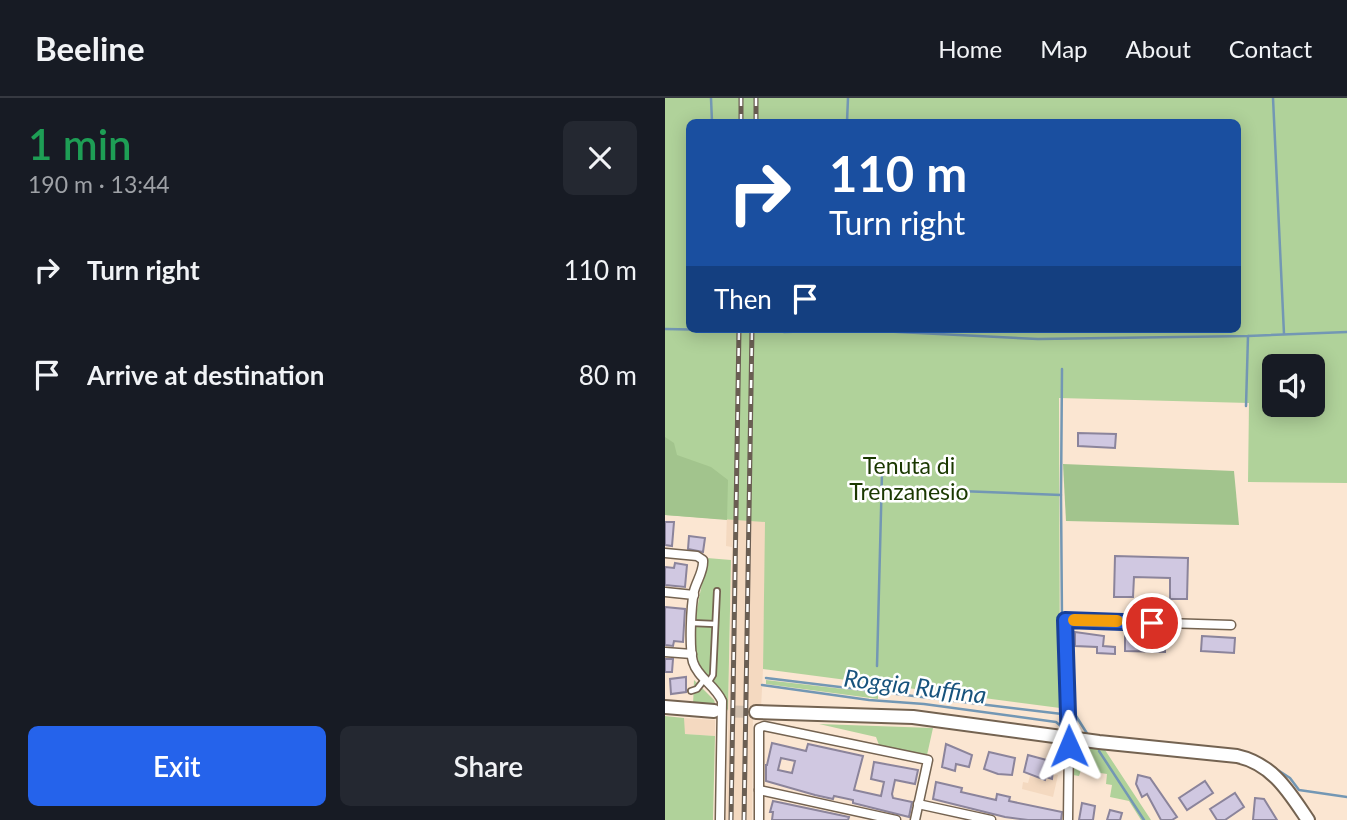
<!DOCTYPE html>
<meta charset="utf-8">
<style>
:root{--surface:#171b24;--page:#242831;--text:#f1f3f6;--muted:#9ea1a6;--line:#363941;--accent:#2563eb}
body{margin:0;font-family:Lato,sans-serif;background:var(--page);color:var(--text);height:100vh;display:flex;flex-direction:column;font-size:26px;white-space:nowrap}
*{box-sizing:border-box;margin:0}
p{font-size:23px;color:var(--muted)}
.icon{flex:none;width:38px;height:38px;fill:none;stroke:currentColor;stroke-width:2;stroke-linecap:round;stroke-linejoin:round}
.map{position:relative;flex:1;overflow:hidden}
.details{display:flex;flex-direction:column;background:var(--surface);width:665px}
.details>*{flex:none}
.hud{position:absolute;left:21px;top:21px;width:555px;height:214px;border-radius:10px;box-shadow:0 4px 18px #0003;background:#1a4fa0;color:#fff;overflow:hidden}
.fabs{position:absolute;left:597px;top:256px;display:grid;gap:14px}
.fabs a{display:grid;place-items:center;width:63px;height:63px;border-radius:10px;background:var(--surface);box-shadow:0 4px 18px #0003;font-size:35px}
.pin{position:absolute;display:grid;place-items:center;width:60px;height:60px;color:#fff;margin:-30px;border:4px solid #fff;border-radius:50%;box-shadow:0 2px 7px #0007}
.me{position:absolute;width:77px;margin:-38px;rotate:359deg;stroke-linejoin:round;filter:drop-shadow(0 0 5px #0008)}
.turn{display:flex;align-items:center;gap:24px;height:147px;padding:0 28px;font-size:32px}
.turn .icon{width:91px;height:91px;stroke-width:2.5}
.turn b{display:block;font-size:49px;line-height:60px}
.then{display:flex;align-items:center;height:66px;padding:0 28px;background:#0003;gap:14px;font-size:26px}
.round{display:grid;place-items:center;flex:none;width:74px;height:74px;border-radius:10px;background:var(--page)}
.summary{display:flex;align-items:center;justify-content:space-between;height:119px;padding:0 28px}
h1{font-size:42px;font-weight:600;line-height:52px;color:#1e9e55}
.action{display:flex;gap:14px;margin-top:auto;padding:14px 28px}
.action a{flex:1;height:80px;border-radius:10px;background:var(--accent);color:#fff;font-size:28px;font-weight:600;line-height:80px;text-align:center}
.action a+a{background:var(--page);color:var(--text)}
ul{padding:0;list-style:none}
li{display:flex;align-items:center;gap:21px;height:105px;padding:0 28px}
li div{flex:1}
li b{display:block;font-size:26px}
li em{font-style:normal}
header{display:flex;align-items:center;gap:42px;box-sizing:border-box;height:98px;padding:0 35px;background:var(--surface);border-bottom:2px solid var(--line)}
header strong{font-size:33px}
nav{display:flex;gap:38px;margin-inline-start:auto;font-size:24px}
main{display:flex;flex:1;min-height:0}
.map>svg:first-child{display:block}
</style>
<header>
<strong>Beeline</strong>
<nav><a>Home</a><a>Map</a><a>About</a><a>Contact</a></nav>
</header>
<main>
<section class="details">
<div class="summary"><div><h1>1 min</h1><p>190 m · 13:44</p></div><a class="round"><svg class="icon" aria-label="close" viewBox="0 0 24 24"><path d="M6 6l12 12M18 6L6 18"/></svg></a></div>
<ul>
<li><svg class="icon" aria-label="right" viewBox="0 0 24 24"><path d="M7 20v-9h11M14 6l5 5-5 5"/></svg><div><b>Turn right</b></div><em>110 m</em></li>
<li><svg class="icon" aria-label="arrive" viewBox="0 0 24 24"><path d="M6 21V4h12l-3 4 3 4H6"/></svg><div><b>Arrive at destination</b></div><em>80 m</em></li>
</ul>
<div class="action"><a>Exit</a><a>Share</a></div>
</section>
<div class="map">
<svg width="682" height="722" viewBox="0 0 682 722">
<rect width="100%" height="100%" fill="#fbe6d2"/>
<g fill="#f4d9c0">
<path d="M104 231 98 571 96 610H88L87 722H61L67 449 61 448 63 382Z"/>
<path d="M19 620 50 622V638L19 636Z"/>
<path d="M388 676 393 677 388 699 357 691 358 684 363 685 365 678 380 681V679L387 681Z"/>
</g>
<g fill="#b0d29a" fill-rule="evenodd">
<path d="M0 0H682V385L583 384 584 305 394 300 395 610 98 571 100 424 0 417ZM24 24H572V231H24ZM609 268H648V306H609Z"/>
<path d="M42 460 66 462 63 613C56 594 42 585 34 568 21 544 38 486 42 460Z"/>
<path d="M29 582 49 602 51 609 28 608Z"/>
<path d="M101 582 213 595V601L101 586Z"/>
<path d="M0 618 19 620 20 636 50 638 48 722H0Z"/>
<path d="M154 626 268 630 262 657 214 647 211 639Z"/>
<path d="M420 649 440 652 486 722H476L464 703 445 699 447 687 441 686 442 676 416 672 414 678 408 677 410 656Z"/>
</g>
<g fill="#a2c48d">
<path d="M0 339 9 345 12 357 46 369 63 382 62 422 0 417Z"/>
<path d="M398 366 569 373 574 427 401 423Z"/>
</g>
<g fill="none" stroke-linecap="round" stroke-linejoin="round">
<g stroke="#7397b4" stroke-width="2.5">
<path d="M46 0 47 24"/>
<path d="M608 0 619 236"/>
<path d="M182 24 183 0"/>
<path d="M0 231 52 232"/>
<path d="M119 234 194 232 373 241 583 238 682 234"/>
<path d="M581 308 583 238"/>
<path d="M217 390 396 397 397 522"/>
<path d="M396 397 397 271"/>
<path d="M397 539V570"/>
<path d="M212 568 217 375"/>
<path d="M101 580 397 616"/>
<path d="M97 587 204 602 259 606 391 624 397 629"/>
<path d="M411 618 423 637"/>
<path d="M434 653 479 722"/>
<path d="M599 663 625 680 634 692 682 699"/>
</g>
</g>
<g fill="#d0c8e1" stroke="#8b849b" stroke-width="2" fill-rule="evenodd">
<path d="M413 335 451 336 450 350 413 348Z"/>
<path d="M0 424H9L7 448 0 447Z"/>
<path d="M24 438 40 440 38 454 23 451Z"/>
<path d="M450 458 523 460 522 501H505V480L469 479 468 499H449Z"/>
<path d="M10 465 22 467 20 489 0 487V469L9 470Z"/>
<path d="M0 509 20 511 18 544 9 543 8 548 0 547Z"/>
<path d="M410 534 439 538 438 548 450 549V556L432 555V549L410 548Z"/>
<path d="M460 535H474V541H488V536H500V554L460 553Z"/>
<path d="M537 538 570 540 569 555 536 553Z"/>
<path d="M0 561H8L7 574H0Z"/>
<path d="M21 579V594L6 596 5 581Z"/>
<path d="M107 645 141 653 143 646 198 658 189 692 216 698 219 684 206 681 209 664 253 672 250 686 230 682 227 696 228 700 247 704 244 719 188 705V702L169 698 168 701 150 697 101 683V667H102ZM116 660 130 663 127 675 113 672Z"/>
<path d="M281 646 307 657 304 669 291 666 290 673 277 669Z"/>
<path d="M324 654 350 660 347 677 333 676 319 671Z"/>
<path d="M363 657 389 664 387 681 381 679 380 682 359 674Z"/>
<path d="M473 677 485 680 512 719 507 722H496L482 696 477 699 471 686Z"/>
<path d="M540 683 548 695 522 712 514 700Z"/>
<path d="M271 684 297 690 296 694 331 702 332 696 345 699 344 703 397 714 396 722H363L340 719 268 701Z"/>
<path d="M570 695 579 709 560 722H552L545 711Z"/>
<path d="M590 700 599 701 612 722H588Z"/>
<path d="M108 703 184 719 183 722H107L108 714H105Z"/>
<path d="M417 705 430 708 428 722H414Z"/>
<path d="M445 712 457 715 455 722H442Z"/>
</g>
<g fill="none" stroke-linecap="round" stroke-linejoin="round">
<path stroke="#d1bfad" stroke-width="12" stroke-dasharray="12 6" stroke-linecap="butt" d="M49 613 91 614"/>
<defs>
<g id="lane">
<path d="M27 525 50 526"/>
<path d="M43 585 48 577 52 493"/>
<path d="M26 593 32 591 39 582"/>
</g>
<g id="street">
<path d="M0 455 32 458 38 462C39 473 32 482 29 493 26 509 24 549 28 564 33 580 50 587 57 603L55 722"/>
<path d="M0 494 29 497"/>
<path d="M0 554 27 556"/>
<path d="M94 692 231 722"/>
<path d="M253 706 326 722"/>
<path d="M94 722V630L99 628 263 662 250 722"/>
<path d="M403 722 404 640 400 522 566 527"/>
</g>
<g id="secondary">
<path d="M0 609 49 613"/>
<path d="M91 614 248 619 434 644 572 658C608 666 624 694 643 722"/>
</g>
</defs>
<use href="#lane" stroke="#746351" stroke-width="8"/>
<use href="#street" stroke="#746351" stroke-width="11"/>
<use href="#secondary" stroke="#746351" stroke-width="16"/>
<use href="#lane" stroke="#fff" stroke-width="4.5"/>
<use href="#street" stroke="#fff" stroke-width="8"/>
<use href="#secondary" stroke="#fff" stroke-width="12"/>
<defs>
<g id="rail">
<path d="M76 0V24"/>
<path d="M91 0V24"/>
<path d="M66 722 74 231"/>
<path d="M79 722 87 231"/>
</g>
</defs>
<use href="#rail" stroke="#6a5e53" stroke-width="5"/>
<use href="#rail" stroke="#fff" stroke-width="2.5" stroke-dasharray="8" stroke-linecap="butt"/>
</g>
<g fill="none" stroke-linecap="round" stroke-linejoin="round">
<defs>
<path id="route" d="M404 648 400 522 487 525"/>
</defs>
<use href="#route" stroke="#184099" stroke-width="18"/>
<use href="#route" stroke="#2563eb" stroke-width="12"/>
<path stroke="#f59e0b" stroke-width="12" d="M409 522 452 523"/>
</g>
<g text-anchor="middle" stroke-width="5" stroke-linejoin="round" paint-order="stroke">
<g font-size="23" fill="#1a3800" stroke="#fff">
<text x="244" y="376">Tenuta di<tspan x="244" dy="26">Trenzanesio</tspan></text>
</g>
<g font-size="24" font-style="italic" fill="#17537d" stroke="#fff">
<text transform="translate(250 589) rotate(7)" y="8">Roggia Ruffina</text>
</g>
</g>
</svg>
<div class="fabs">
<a><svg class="icon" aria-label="sound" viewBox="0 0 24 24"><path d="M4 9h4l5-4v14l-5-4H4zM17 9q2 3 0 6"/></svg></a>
</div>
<div class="pin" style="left:487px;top:525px;background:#d93025"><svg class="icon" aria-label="arrive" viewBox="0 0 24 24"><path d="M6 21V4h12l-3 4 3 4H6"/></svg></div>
<svg class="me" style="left:404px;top:648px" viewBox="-20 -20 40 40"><path d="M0-17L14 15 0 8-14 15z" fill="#2563eb" stroke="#fff" stroke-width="4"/></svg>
<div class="hud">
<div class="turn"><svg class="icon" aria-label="right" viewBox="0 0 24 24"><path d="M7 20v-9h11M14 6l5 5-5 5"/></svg><div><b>110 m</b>Turn right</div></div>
<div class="then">Then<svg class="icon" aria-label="arrive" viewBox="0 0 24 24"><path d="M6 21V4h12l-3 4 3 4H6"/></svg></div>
</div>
</div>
</main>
